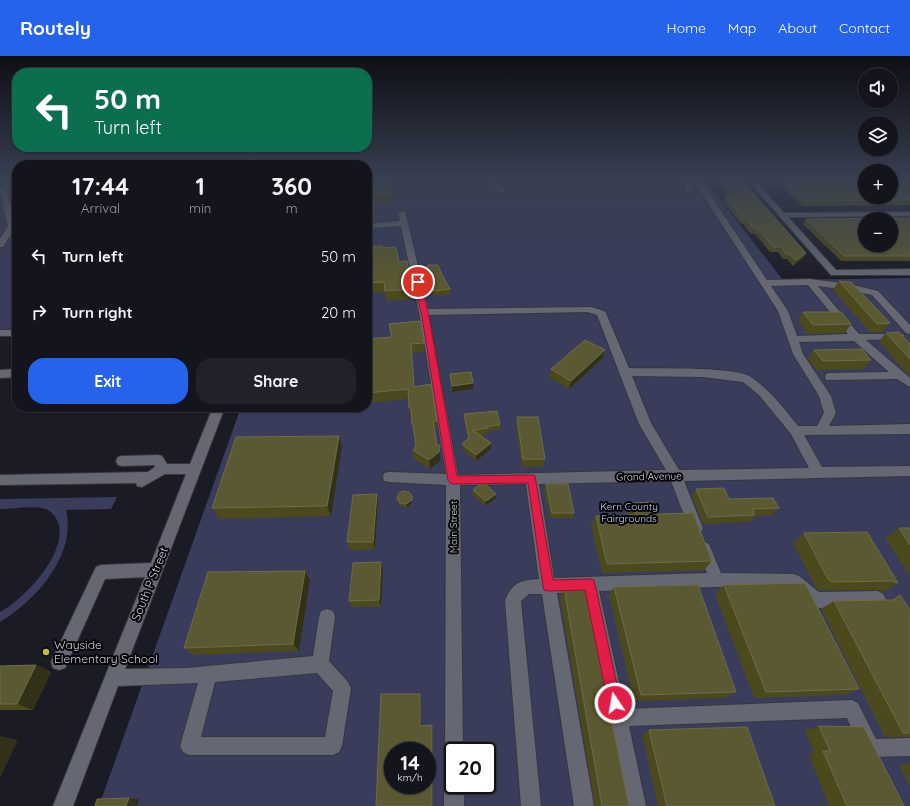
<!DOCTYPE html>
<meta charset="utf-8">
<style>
:root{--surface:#14141c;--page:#212129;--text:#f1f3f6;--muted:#9d9ea3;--line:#33333b;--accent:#2563eb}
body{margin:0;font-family:Quicksand,sans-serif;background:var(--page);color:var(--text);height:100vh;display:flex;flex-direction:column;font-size:15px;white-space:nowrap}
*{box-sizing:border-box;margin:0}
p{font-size:13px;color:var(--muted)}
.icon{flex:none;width:22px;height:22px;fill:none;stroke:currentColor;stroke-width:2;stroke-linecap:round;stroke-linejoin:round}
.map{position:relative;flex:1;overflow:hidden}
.panel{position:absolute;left:12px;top:104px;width:360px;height:252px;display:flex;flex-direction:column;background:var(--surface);border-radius:16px;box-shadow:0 1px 3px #0004,0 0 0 1px var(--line)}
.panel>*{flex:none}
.guide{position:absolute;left:12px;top:12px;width:360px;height:84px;border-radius:16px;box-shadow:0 1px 3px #0004,0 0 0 1px var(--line);background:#0b6e4f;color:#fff;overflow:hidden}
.controls{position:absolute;left:858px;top:12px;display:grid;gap:8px}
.controls a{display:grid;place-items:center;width:40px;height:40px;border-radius:50%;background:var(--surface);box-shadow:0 1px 3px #0004,0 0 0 1px var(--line);font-size:20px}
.speed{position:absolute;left:384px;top:686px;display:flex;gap:8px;font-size:20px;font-weight:700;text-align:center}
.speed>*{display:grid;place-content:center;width:52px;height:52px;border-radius:50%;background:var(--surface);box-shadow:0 1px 3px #0004,0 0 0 1px var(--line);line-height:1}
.speed small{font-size:10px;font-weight:400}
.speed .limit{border:2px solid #111;border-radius:6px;background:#fff;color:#111}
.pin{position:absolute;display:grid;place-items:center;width:34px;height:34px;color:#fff;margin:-17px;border:2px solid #fff;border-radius:50%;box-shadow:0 1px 4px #0007}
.me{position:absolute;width:44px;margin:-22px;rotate:348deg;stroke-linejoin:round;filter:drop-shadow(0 0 3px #0008)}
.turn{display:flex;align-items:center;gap:14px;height:84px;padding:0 16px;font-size:18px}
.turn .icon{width:52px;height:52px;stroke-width:2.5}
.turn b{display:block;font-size:28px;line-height:34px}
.eta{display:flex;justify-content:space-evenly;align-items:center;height:68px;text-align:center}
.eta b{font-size:24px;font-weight:800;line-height:28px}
.action{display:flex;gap:8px;margin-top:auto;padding:8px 16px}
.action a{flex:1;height:46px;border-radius:16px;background:var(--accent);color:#fff;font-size:16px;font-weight:800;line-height:46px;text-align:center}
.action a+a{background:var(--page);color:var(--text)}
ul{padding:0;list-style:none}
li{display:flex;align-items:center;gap:12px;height:56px;padding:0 16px}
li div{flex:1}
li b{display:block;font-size:15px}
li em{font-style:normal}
header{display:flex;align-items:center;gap:24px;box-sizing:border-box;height:56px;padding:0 20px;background:var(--accent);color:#fff}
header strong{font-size:19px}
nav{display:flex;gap:22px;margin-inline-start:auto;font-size:14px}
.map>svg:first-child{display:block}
</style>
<header>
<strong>Routely</strong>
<nav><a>Home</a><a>Map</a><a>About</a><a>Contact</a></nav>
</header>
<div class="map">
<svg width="910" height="750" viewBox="0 0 910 750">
<rect width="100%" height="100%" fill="#1a1b25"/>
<g fill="#393c5b" fill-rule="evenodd">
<rect x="0" y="122" width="17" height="157"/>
<path d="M367 122H703L783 224 910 222V750H99L241 351H367ZM393 695H427V729H393ZM453 695H487V729H453Z"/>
<path d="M117 441 111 453 66 454C77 499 36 544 0 566V556C24 544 69 496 58 466 55 460 52 456 46 453 35 449 12 453 0 453V443Z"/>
</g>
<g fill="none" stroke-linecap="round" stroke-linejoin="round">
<defs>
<g id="minor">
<path d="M6 122H13L7 135 15 167H17V171L15 172 3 191H0V183L8 170 0 137V134Z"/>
<path d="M484 122H492L506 134 502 136H499Z"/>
<path d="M681 122H688L694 130 692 136H686V130Z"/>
<path d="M692 122H699L767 224 810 223 849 228 878 235 910 269V278L906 277 872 239 849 234 818 230 859 278H903L904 280 903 282 899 283 866 284 910 322V331L897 323 826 324 825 321 826 318 830 317 889 316 854 285 799 286 803 298 831 340 836 357 829 370 910 368V378L804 379 822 411 910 410V420L684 425 703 472 701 476 696 478 691 476 689 472 671 425 539 428 554 522 707 517 697 493 699 488 704 486 709 488 721 517 794 518 799 520 819 536 878 535 883 538 886 543 883 548 878 551 816 552 811 549 791 532 717 531 599 535 625 653 852 644 858 647 876 683 910 682V700L870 701 863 699 847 662 629 670 646 750H626L584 536 557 537 594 750H574L542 538H529L521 545 541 750H521L505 545C511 527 521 524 539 523L526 428 460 429 463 695H453V704L447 702 445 695 446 429 389 426 384 425 383 421 384 417 389 416 446 418 420 261 401 170 367 172V168L400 165 398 157 402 155H405L428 253 591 251 604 255 606 257 629 312C653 313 734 310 751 321 770 334 784 353 798 370H817L824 357 819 340 793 298 778 255ZM808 229 848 278 797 280 788 255 771 230ZM587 256 597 259 639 368 666 414 458 419 429 259ZM632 320 703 321 743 326 759 339 791 378 809 412 679 414 651 367Z"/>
<path d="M746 122H753L784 157 910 156V160L788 161 836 214 910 213V219H831Z"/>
<rect x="0" y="274" width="17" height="6"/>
<path d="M17 313V321L0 322V314Z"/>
<path d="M213 351H225L125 613 187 612 313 600 319 561 321 555 327 553 333 555 335 561 329 605 348 626 351 632 342 690 339 696 333 699H189L183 696 180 690 198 627 118 630 73 750H53L145 521 105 523 65 612 59 614 53 612 51 606 96 511 101 509 151 507 186 418H165L142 431 137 430 136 427 0 429V419L148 416 155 411 154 409 122 410 118 409 116 405 118 401 122 400 158 399 162 400 167 408H190ZM317 617 333 635 325 681H201L215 626Z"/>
<path d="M453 720V729H464V750H444V729L447 722Z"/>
</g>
</defs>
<use href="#minor" stroke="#36373f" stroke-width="2"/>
<use href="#minor" fill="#656773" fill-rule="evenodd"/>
</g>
<g fill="#4c4a1d">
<path d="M367 122 393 137 394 147 373 149 375 165 367 166Z"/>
<path d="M713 122H740L806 197 803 202 793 210 787 203H783L778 196H770L755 178H751L743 168H741L723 146 725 141 728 140Z"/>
<path d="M774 122H910V149L802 150Z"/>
<path d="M910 162V205H841L803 168 806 163Z"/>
<path d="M367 191 382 192 399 206 412 233V243L386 245 385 236 367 237Z"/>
<path d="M427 209 442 219 450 233V238L433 240 427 214Z"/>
<path d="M839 225 890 267 882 276H870L833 234Z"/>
<path d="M803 256 851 268 845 277 807 278 798 264Z"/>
<path d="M389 268 424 287V296L411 297 414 331 437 365V374H434L440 399V405L430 413 414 403 413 394 416 390 414 377H413L411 361H410L409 343 367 347V283L391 281Z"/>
<path d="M886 277 910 288V321L879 285Z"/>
<path d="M814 294 871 304 864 313 816 314 808 302Z"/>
<path d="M602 303 569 333 549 321 551 313Z"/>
<path d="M450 318 473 333 452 336 450 324Z"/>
<path d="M464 358 500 369V374L488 375V378L480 379 491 393 476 405 462 393V388L468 383 464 364Z"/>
<path d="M517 361 545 403 543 411H522L516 370Z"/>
<path d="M339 380 342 391 331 460 220 463 212 452Z"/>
<path d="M546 428 574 457 572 462H550L544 434Z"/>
<path d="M696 433 729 443 779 452 772 459 755 460 749 466 703 468 692 440Z"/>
<path d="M473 434 496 438 495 443 485 450 473 439Z"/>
<path d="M377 438 378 446 375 493 350 494 347 486Z"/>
<path d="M397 442 412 443V447L407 451 400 450 397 445Z"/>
<path d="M633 447 657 458 712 505 704 514 602 517 591 469 596 460 628 459 627 457Z"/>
<path d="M899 472H910V520L885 482Z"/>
<path d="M804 477 898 527 884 536 878 534H820L816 532 793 487Z"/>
<path d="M383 513 381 551H352L349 545Z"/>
<path d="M305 515 310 524 299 595 194 599 184 592Z"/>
<path d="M724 529 859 633 844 639 754 642 715 538Z"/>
<path d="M614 531 736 636 725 642 634 645 609 540Z"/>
<path d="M564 532 629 750H595L560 541Z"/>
<path d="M900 539 910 554V681H885L821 553 834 545 891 544Z"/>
<path d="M36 609 51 616 33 654H0V610Z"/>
<path d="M819 670 904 750H829L809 699 814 697 805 675Z"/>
<path d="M649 674 775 750H658L642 679Z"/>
<path d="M910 707V731L899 709Z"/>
</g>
<g fill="#323118">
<path d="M806 197 803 202 793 210 796 205Z"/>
<path d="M605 294 602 303 569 333 571 325Z"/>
<path d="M473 327V333L452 336V330Z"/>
<path d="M339 380 342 391 331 460 327 450Z"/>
<path d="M491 387V393L476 405V399Z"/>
<path d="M440 390V405L430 413 429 404Z"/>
<path d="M377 438 378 446 375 493 373 486Z"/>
<path d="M496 438 495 443 485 450 486 445Z"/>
<path d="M412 440V447L407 451 406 448Z"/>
<path d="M381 506 383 513 381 551 379 544Z"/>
<path d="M305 515 310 524 299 595 293 588Z"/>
<path d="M36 609 51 616 33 654 17 648Z"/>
<path d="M420 638 421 644V675L420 670Z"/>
<path d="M432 669 433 674V750H432Z"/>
<path d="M0 680 18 684 0 722Z"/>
<path d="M129 742 139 743 137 750H126Z"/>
</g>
<g fill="#5a5931" stroke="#6d6c4c" fill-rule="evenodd">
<path d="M367 122H390L393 137 372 138 374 154 367 155Z"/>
<path d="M719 122H740L806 197 796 205 790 198H786L781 191H773L758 173H754L745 163H743L725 141 734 140Z"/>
<path d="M781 122H865V141H891V122H910V144L805 145Z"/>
<path d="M910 162V200H844L806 163ZM865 163H891V189H865Z"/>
<path d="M382 190V192L396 191 399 206 407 205 412 233 385 235 384 226 367 227V191Z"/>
<path d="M427 209H438L442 219 450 233 433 235Z"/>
<path d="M839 225 851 226 890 267 877 268Z"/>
<path d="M803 256H841L851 268 813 269Z"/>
<path d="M420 265 424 287 411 288 414 331 431 328 437 365H433L437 389 440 390 439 396 429 404 413 394 416 390 413 368H412L411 352H409L408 333 367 337V283L392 281 389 268Z"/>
<path d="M899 276 910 288V303L886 277Z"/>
<path d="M585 284 605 294 571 325 551 313Z"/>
<path d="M862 293 871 304 823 305 814 294Z"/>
<path d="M471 316 473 327 452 330 450 318Z"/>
<path d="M497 355 500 369 488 370V372L473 374 491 387 476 399 462 388 469 382 464 358Z"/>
<path d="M517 361H538L545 403H523Z"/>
<path d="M339 380 327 450 212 452 236 381Z"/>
<path d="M483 426 496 438 486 445 473 434Z"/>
<path d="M546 428H568L574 457H552Z"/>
<path d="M724 432 729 443 773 442 779 452 752 453 755 459 708 461 696 433Z"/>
<path d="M403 435 409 436 412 440V444L406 448 400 447 397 442 399 437Z"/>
<path d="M377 438 373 486H347L353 439Z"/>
<path d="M653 446 657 458 693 457 712 505 607 508 596 460 636 459 633 447Z"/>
<path d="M899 472H910V489Z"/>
<path d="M867 476 898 527 892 525 832 526 828 523 804 477Z"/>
<path d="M381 506 379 544 349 545 353 507Z"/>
<path d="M305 515 293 588 184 592 208 516Z"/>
<path d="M805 527 859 633 766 636 724 529Z"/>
<path d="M698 529 736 636 641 639 614 531Z"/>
<path d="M564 532H585L629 750H602Z"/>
<path d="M900 539 910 554V677H903L834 545 893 544Z"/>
<path d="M36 609 17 648H0V610Z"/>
<path d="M381 638H420V670L432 669V750H376ZM393 695H427V729H393Z"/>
<path d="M819 670 864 671 904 750H847L823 695H830Z"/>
<path d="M747 671 775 750H667L649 674Z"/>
<path d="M129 742 126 750H95L97 743Z"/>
</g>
<linearGradient id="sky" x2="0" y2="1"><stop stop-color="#0e0f14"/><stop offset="0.54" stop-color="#383f51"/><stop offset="1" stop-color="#383f51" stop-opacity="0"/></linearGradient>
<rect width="910" height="227" fill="url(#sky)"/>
<path fill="#e11d48" stroke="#92132f" d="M418 224 421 226 429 261 457 420 532 419 535 420 553 524 590 523 594 524 595 528 621 647 619 652 615 654 610 652 608 647 585 534 548 535 544 534 543 530 528 427 453 428 450 427 448 424 422 261 414 226Z"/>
<circle fill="#c2bd3f" stroke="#06060a" stroke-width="1.5" cx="46" cy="596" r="4"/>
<g text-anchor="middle" stroke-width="4" stroke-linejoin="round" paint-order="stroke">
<g font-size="10" fill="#d1d2d9" stroke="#06060a">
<text transform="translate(649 420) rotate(-1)" y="4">Grand Avenue</text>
<text transform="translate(453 471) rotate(-90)" y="4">Main Street</text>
</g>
<g font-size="10" fill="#ced2f3" stroke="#06060a">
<text x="629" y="454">Kern County<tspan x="629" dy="12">Fairgrounds</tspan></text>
</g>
<g font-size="12" fill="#d1d2d9" stroke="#06060a">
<text transform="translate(150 528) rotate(-68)" y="4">South P Street</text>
</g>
<g font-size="12" fill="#d1d2d9" stroke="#06060a" text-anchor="start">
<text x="54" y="593">Wayside<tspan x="54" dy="14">Elementary School</tspan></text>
</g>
</g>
</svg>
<div class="controls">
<a><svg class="icon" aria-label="sound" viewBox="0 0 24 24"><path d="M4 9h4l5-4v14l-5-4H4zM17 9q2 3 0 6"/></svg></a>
<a><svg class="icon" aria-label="layers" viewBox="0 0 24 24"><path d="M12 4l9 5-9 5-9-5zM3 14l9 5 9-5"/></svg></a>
<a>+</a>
<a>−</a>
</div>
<div class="speed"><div>14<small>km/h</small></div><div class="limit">20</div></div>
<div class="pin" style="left:418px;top:226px;background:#d93025"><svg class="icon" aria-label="arrive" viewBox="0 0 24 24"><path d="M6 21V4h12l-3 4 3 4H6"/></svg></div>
<svg class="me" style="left:615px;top:647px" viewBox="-20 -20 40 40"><circle r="17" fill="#e11d48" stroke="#fff" stroke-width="3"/><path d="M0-11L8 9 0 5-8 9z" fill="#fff"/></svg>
<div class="guide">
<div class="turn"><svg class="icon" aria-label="left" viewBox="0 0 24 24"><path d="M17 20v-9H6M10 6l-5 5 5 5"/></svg><div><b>50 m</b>Turn left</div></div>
</div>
<section class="panel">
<div class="eta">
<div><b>17:44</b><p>Arrival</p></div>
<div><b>1</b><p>min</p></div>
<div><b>360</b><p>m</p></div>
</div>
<ul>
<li><svg class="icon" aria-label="left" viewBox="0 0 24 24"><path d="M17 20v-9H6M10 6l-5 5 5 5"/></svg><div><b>Turn left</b></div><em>50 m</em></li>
<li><svg class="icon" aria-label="right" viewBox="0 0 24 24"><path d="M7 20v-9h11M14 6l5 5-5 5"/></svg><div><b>Turn right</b></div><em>20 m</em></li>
</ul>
<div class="action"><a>Exit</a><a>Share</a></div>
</section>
</div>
